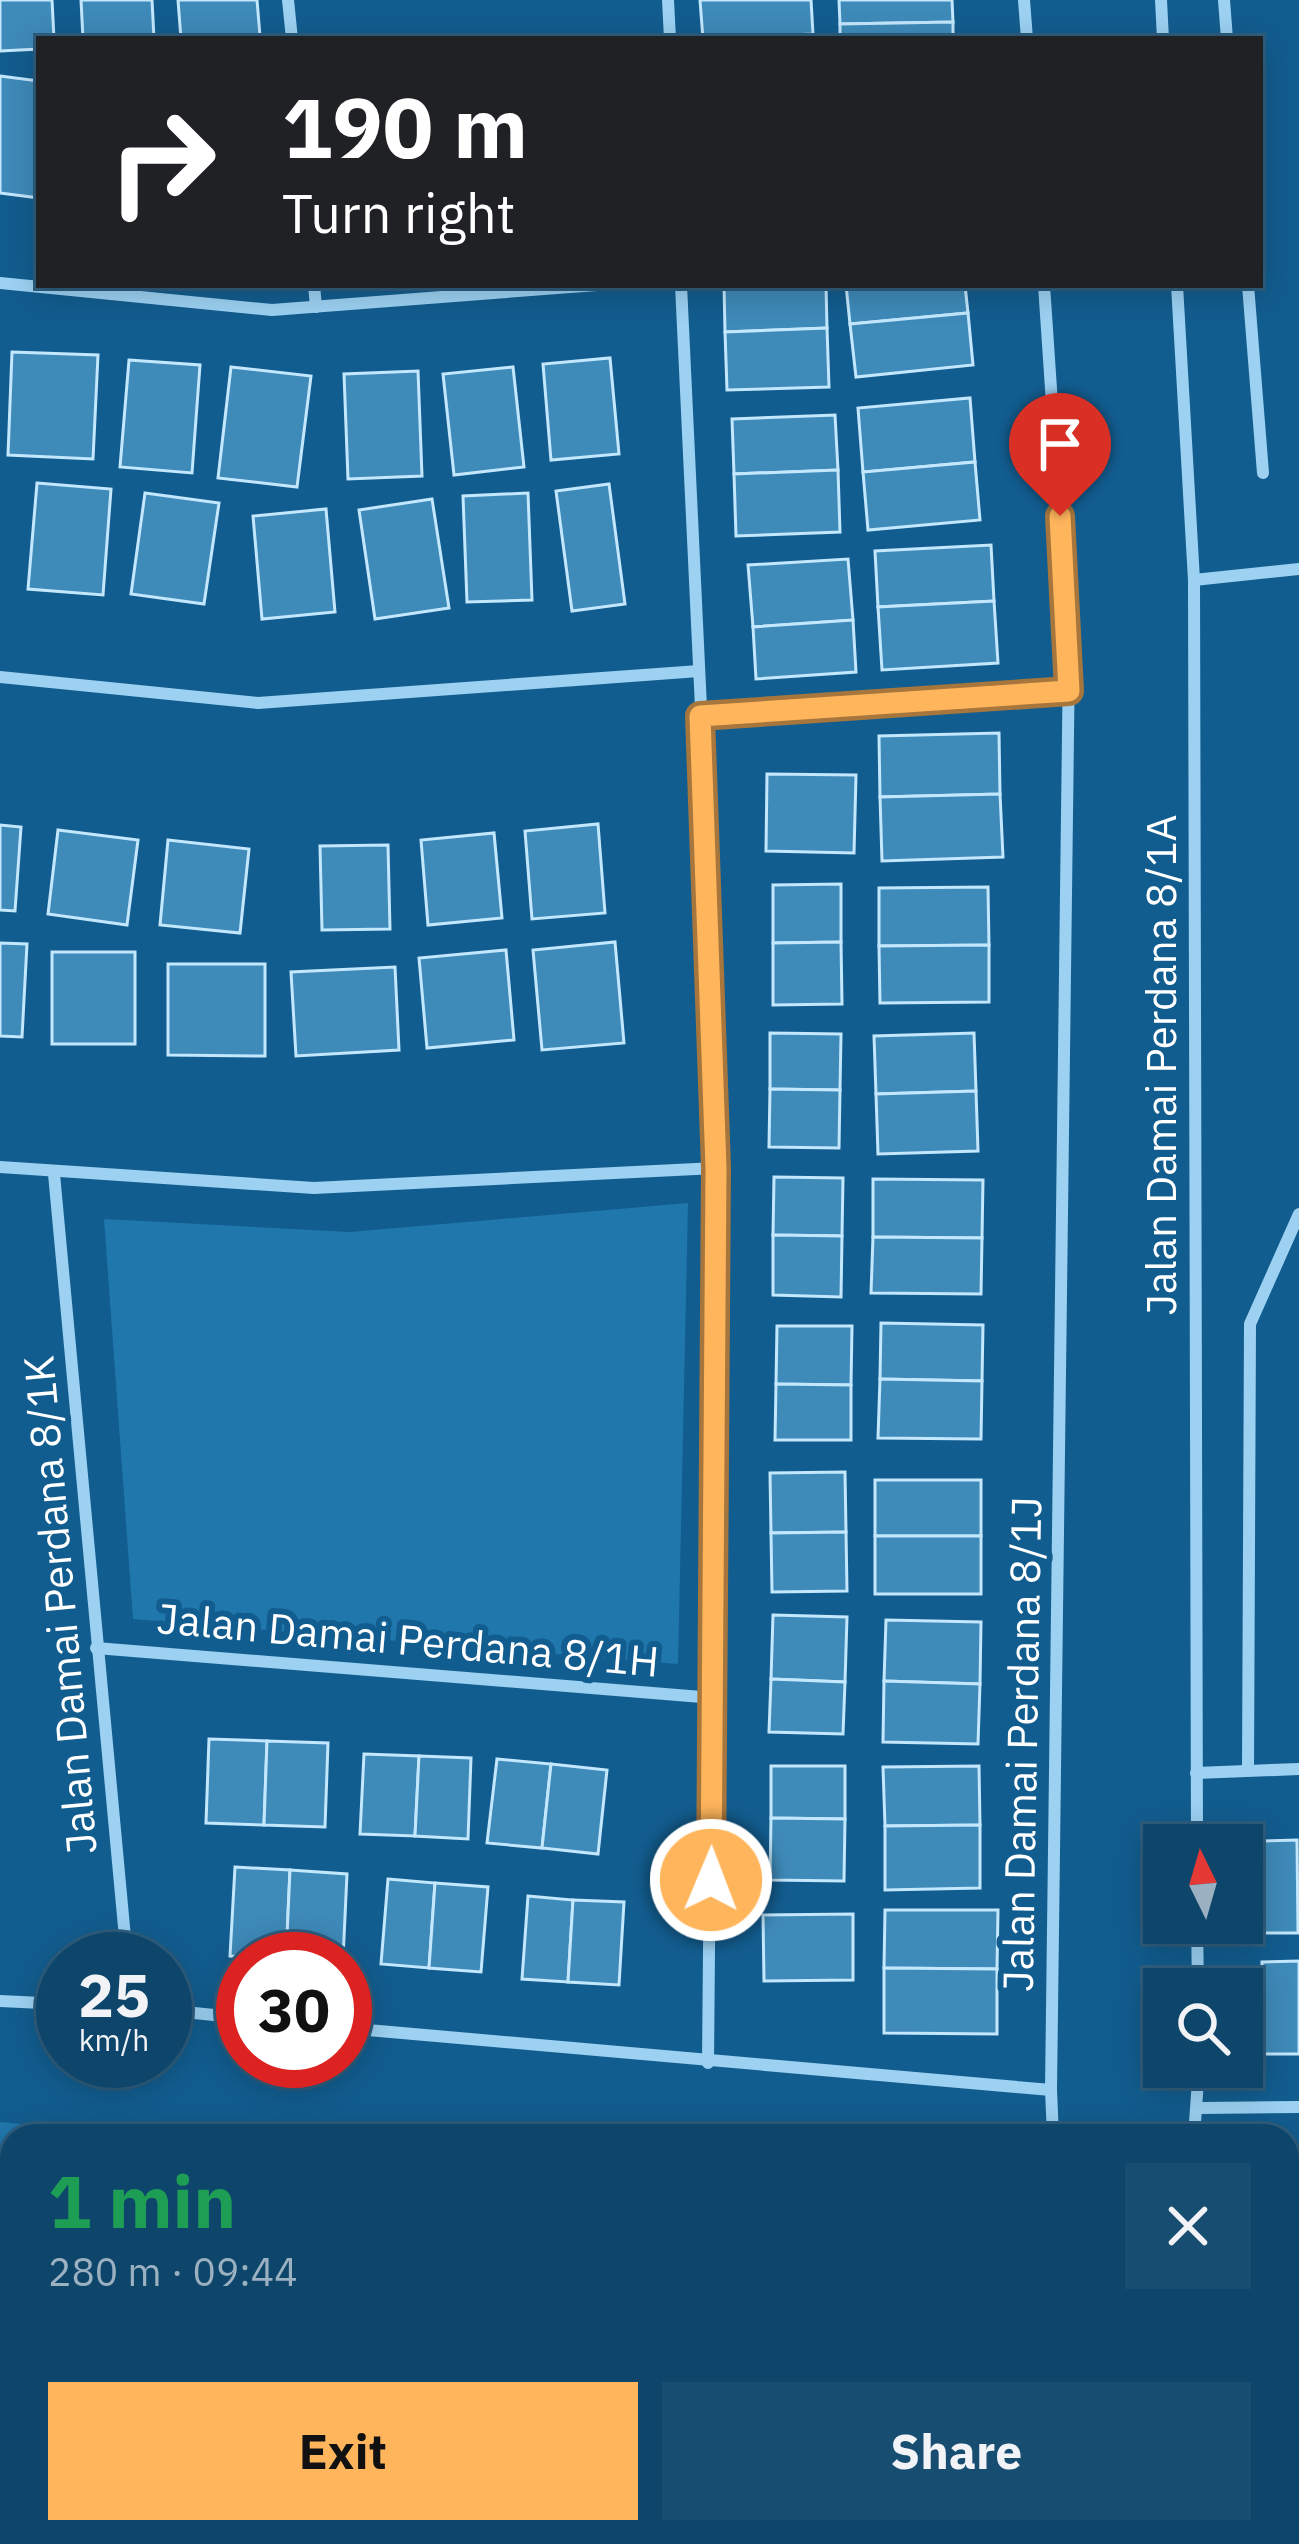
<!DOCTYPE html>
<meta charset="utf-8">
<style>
:root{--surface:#0e466b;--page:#174d71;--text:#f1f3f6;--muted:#9bb1c1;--line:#2e5e7e;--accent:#ffb55c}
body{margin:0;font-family:"IBM Plex Sans",sans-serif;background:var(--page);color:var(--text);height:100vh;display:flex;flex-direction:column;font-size:45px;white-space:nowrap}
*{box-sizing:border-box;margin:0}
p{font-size:39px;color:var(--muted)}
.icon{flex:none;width:66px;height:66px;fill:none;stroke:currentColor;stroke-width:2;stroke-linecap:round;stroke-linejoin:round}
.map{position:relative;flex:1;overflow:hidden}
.sheet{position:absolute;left:0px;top:2124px;width:1299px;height:420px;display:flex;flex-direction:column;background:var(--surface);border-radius:36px 36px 0 0;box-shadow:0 6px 30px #0003,0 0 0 3px var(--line)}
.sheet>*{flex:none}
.guide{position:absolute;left:36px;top:36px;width:1227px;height:252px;border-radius:0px;box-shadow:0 6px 30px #0003,0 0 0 3px var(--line);background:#202124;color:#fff;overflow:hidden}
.needle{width:78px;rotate:355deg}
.buttons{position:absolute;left:1143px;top:1824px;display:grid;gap:24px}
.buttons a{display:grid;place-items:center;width:120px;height:120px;border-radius:0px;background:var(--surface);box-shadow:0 6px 30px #0003,0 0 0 3px var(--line);font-size:60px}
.speed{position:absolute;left:36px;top:1932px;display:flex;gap:24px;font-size:60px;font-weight:700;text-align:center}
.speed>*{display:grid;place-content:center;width:156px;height:156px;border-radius:50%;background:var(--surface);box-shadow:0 6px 30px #0003,0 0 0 3px var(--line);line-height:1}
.speed small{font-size:30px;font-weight:400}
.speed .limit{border:18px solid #d22;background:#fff;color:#111}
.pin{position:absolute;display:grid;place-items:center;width:102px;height:102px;color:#fff;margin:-123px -51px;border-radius:50% 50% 50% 0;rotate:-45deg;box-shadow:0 0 12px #0007}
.pin .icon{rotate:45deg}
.me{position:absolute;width:132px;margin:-66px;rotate:1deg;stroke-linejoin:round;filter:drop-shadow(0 0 9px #0008)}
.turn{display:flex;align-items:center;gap:42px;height:252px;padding:0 48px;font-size:54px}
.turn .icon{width:156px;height:156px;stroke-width:2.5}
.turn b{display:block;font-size:84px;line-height:102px}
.round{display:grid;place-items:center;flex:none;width:126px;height:126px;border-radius:0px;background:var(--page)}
.head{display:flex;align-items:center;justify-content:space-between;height:204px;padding:0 48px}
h1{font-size:72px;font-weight:800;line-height:90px;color:#1e9e55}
.cta{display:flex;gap:24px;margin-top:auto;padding:24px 48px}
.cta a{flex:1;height:138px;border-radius:0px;background:var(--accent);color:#111;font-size:48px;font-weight:800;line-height:138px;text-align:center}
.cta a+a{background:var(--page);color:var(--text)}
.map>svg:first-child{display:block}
</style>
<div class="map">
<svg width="1299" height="2544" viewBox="0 0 1299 2544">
<rect width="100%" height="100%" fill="#125d8f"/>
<g fill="#2077ac">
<path d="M688 1203 678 1664 133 1619 104 1219 350 1232Z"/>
<path d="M0 2122 159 2136H12V2532H794L786 2544H0Z"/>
<path d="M1287 2510 1299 2511V2544H1065L1067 2532H1287Z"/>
</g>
<g fill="#3e8ab9" stroke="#c3e7fd" stroke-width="3">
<path d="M0 0H52L54 39H39V49L0 51Z"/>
<path d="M81 0H152L154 39H83Z"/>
<path d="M178 0H257L260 36 181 39Z"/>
<path d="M700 0H811L813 34 703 39Z"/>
<path d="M839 0H952L953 22 840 24Z"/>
<path d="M953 22V39H840V24Z"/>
<path d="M0 76 39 81V198L0 193Z"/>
<path d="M724 285H826L827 328 725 332Z"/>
<path d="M846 285H965L968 313 850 324Z"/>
<path d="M968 313 973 365 856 377 850 324Z"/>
<path d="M827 328 829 387 727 390 725 332Z"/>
<path d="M12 352 98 355 93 459 8 455Z"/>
<path d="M610 358 619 454 551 460 543 364Z"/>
<path d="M129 360 200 365 192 473 120 467Z"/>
<path d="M231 367 311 376 297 487 218 478Z"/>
<path d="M513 367 524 467 454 475 443 374Z"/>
<path d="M418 371 422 476 348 479 344 374Z"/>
<path d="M970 398 975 462 863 472 858 408Z"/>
<path d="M835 415 838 470 734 474 732 419Z"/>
<path d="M975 462 980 520 868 530 863 472Z"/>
<path d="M838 470 840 532 736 536 734 474Z"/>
<path d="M37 483 111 489 103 595 28 589Z"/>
<path d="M609 484 625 604 572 611 556 491Z"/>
<path d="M145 493 219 503 204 604 131 594Z"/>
<path d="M528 493 532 600 467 602 463 496Z"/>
<path d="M432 499 449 608 375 619 359 510Z"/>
<path d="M326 509 335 612 262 619 253 516Z"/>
<path d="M991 545 994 601 878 607 875 551Z"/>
<path d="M848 559 853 620 753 627 748 565Z"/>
<path d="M994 601 998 663 882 670 878 607Z"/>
<path d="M853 620 856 672 756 679 753 627Z"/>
<path d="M999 733 1000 794 880 797 879 736Z"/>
<path d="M767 774 856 775 854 853 766 851Z"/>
<path d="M1000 794 1003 857 882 861 880 797Z"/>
<path d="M598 824 605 913 532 919 525 831Z"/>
<path d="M0 825 21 827 15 911 0 910Z"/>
<path d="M58 830 138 840 127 925 48 914Z"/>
<path d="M494 833 502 918 428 925 421 840Z"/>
<path d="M168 840 249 849 240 933 160 925Z"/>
<path d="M388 845 390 929 322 930 320 846Z"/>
<path d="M841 884V942L773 943V885Z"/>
<path d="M988 887 989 945 879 946V888Z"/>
<path d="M615 942 624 1043 542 1050 533 950Z"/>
<path d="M841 942 842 1004 773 1005V943Z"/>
<path d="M0 943 27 944 22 1037 0 1036Z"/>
<path d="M989 945V1002L880 1003 879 946Z"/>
<path d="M506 950 514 1040 427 1048 419 958Z"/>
<rect x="52" y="952" width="83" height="92"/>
<path d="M168 964H265V1056L168 1055Z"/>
<path d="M395 967 399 1050 296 1056 291 972Z"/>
<path d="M770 1033 841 1034 840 1090 770 1089Z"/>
<path d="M974 1033 976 1091 876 1094 874 1036Z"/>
<path d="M770 1089 840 1090 839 1148 769 1147Z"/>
<path d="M976 1091 978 1151 878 1154 876 1094Z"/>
<path d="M774 1177 843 1178 842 1236 773 1235Z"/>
<path d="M873 1179 983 1180 982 1238 873 1237Z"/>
<path d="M773 1235 842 1236 841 1297 773 1295Z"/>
<path d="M873 1237 982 1238 981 1294 871 1293Z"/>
<path d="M881 1323 983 1325 982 1381 880 1379Z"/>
<path d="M777 1326H852L851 1385 776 1384Z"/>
<path d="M880 1379 982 1381 981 1439 878 1438Z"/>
<path d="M776 1384 851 1385V1440H775Z"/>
<path d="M845 1472 846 1532 771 1533 770 1473Z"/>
<rect x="875" y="1480" width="106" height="56"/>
<path d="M846 1532 847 1591 772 1592 771 1533Z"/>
<rect x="875" y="1536" width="106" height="58"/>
<path d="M773 1615 847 1617 845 1682 771 1679Z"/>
<path d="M886 1620 981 1622 980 1684 884 1681Z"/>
<path d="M771 1679 845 1682 843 1734 769 1732Z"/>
<path d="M884 1681 980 1684 978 1744 883 1742Z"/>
<path d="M209 1739 267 1741 264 1825 206 1823Z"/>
<path d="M267 1741 328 1743 325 1827 264 1825Z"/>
<path d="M364 1754 419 1756 415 1836 360 1834Z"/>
<path d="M419 1756 471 1758 468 1839 415 1836Z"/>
<path d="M497 1759 551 1764 542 1848 487 1843Z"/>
<path d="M551 1764 607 1770 598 1854 542 1848Z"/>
<path d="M771 1766H845V1819L771 1818Z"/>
<path d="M979 1766 980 1825 885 1826 883 1767Z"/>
<path d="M771 1818 845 1819 844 1881 770 1880Z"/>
<path d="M980 1825V1888L885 1890V1826Z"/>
<path d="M1297 1840 1298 1933H1261V1841Z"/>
<path d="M235 1867 290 1870 286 1958 230 1956Z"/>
<path d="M290 1870 347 1874 343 1959 286 1958Z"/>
<path d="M388 1879 435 1883 429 1968 381 1964Z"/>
<path d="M435 1883 488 1887 481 1972 429 1968Z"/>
<path d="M528 1896 573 1900 568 1982 522 1979Z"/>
<path d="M573 1900 624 1902 619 1985 568 1982Z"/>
<path d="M885 1910H998L997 1969 884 1968Z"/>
<path d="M853 1914V1980L764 1981 763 1915Z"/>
<path d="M1299 1961V2054H1262V1962Z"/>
<path d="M884 1968 997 1969V2034L884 2033Z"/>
<rect x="1287" y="2173" width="12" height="93"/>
<rect x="1287" y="2308" width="12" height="70"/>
</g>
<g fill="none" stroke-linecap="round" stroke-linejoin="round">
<path stroke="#9cd1f2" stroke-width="9" d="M700 715 1069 691"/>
<g stroke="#9cd1f2" stroke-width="12">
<path d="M288 0 292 39"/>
<path d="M668 0 670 39"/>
<path d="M1024 0 1027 39"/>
<path d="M1161 0 1163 39"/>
<path d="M1224 0 1227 39"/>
<path d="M0 283 272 310 597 285"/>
<path d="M314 285 316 307"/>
<path d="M681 285 710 898 716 1168 708 2063"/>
<path d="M1177 285 1194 580 1197 1845"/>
<path d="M1248 285 1263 473"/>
<path d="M1194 580 1299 569"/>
<path d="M0 677 258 703 699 671"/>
<path d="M0 1167 314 1188 716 1168"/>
<path d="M54 1174 127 1959"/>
<path d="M96 1648 714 1698"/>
<path d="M1248 1769 1250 1324 1299 1214"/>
<path d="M1196 1773 1299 1769"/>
<path d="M1197 1923 1198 1989"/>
<path d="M0 2001 63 2004"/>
<path d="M165 2010 243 2018"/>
<path d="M345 2028 1051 2090 1069 655 1044 285"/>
<path d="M1051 2090 1053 2136"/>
<path d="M1200 2108 1299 2107"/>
<path d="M1194 2136 1199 2067"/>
<path d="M1287 2449H1299"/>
</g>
</g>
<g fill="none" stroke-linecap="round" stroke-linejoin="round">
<defs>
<path id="route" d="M711 1880 716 1168 700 716 1069 691 1060 516"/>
</defs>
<use href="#route" stroke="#a6763c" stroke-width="30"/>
<use href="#route" stroke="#ffb55c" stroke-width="21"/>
</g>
<g text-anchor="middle" stroke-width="12" stroke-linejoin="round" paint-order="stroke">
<g font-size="42" fill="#fff" stroke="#125d8f">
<text transform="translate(1161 1065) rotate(-90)" y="15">Jalan Damai Perdana 8/1A</text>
<text transform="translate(60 1605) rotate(-95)" y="15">Jalan Damai Perdana 8/1K</text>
<text transform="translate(408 1640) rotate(5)" y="15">Jalan Damai Perdana 8/1H</text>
<text transform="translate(1022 1744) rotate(-89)" y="15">Jalan Damai Perdana 8/1J</text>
</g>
</g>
</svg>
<div class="buttons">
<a><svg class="needle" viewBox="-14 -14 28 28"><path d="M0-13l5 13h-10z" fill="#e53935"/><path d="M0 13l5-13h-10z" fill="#9bb1c1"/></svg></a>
<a><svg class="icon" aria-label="search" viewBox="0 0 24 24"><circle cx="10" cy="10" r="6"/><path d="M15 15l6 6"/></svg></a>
</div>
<div class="speed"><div>25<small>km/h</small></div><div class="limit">30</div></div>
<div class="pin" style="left:1060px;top:516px;background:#d93025"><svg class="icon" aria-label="arrive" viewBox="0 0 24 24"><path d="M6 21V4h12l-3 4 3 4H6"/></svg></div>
<svg class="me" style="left:711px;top:1880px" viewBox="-20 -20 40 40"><circle r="17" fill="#ffb55c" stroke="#fff" stroke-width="3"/><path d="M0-11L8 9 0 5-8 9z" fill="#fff"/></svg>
<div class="guide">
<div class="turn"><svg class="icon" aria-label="right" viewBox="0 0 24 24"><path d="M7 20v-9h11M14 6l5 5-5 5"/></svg><div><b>190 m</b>Turn right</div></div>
</div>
<section class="sheet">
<div class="head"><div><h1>1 min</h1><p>280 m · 09:44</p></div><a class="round"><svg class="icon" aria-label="close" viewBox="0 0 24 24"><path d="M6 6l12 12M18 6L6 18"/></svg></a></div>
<div class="cta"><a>Exit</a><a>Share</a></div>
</section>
</div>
